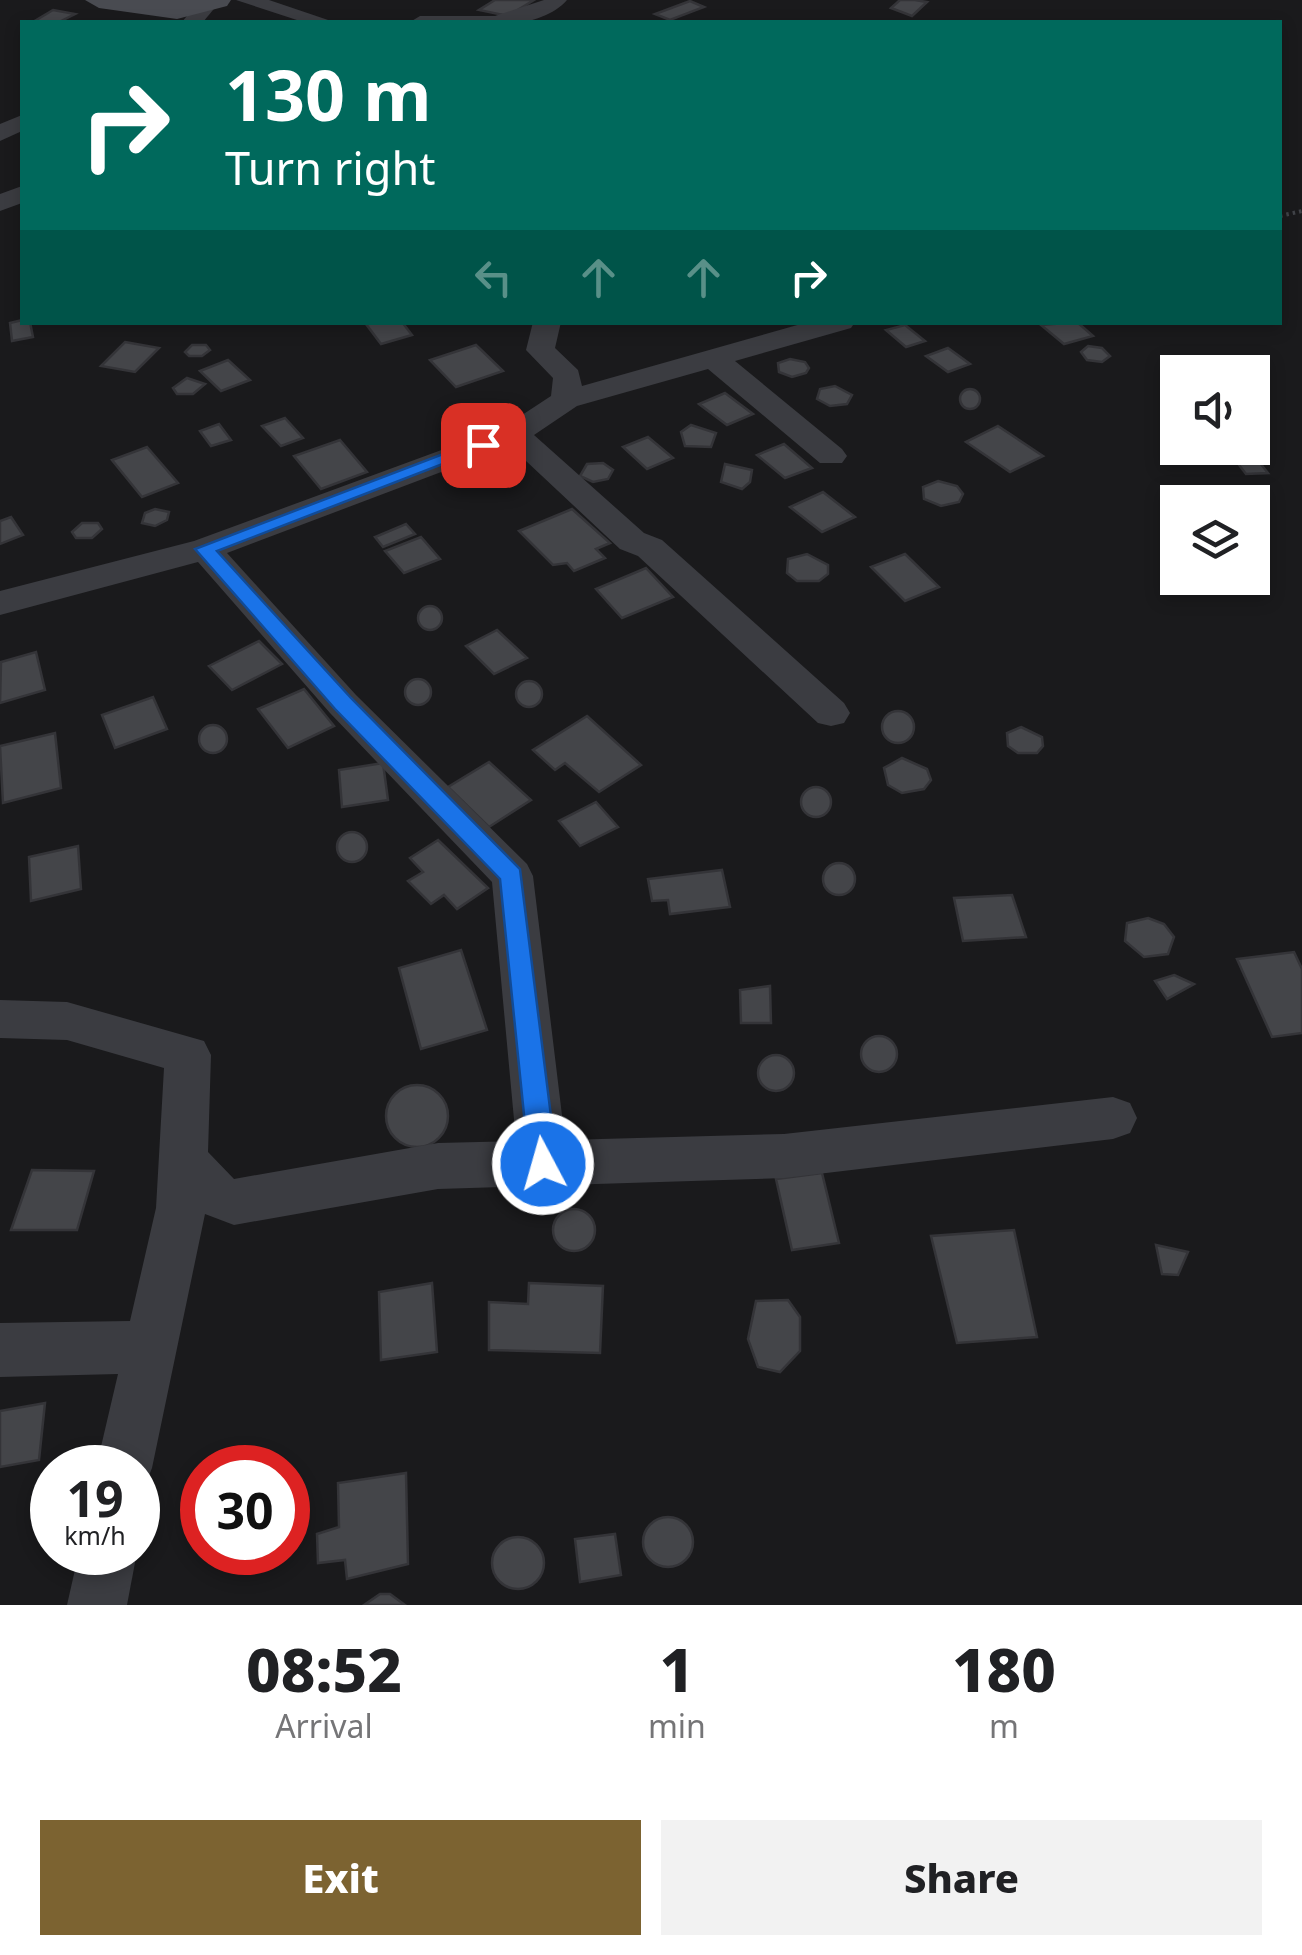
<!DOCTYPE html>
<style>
:root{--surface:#fff;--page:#f2f2f2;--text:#202124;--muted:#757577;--accent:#7c6331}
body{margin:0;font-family:"Noto Sans",sans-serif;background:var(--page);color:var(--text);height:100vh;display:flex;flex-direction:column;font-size:38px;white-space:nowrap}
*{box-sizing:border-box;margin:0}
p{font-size:32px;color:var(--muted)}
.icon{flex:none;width:55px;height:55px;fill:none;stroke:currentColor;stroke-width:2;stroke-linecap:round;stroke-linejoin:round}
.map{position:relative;height:1605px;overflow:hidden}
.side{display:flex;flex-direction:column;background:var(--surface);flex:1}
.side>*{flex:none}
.guide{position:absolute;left:20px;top:20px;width:1262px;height:305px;border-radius:0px;box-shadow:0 5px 15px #0003;background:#00695c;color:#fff;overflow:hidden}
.tools{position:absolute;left:1160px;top:355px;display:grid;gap:20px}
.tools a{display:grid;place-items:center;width:110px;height:110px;border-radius:0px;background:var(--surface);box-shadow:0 5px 15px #0003;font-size:50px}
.speed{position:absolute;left:30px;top:1445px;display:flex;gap:20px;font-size:50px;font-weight:700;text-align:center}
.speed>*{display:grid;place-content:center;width:130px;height:130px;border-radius:50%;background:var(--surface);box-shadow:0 5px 15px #0003;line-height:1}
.speed small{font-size:25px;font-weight:400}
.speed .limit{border:15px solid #d22;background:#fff;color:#111}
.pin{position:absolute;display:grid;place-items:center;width:85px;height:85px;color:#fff;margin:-42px;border-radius:20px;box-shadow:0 5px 15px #0006}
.me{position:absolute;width:110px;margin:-55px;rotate:354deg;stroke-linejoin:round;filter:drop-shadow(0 0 8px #0008)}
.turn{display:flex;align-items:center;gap:35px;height:210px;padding:0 40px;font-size:45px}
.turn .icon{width:130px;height:130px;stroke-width:2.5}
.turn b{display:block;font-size:70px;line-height:85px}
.lanes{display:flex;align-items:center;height:95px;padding:0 40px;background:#0003;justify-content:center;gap:50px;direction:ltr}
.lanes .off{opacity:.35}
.eta{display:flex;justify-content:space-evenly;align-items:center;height:170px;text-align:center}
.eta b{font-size:60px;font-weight:800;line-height:70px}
.cta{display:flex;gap:20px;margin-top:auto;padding:20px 40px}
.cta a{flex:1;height:115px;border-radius:0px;background:var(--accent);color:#fff;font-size:40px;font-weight:800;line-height:115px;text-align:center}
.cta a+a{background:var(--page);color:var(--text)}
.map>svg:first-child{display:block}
</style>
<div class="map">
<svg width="1302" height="1605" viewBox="0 0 1302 1605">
<rect width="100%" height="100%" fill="#1a1a1c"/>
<g fill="#444549" stroke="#343438" stroke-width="2.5">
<path d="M495 0H534L508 16 479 10Z"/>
<path d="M900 0H915L927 2 912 16 891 8Z"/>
<path d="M690 1 704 7 670 20 655 14Z"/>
<path d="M53 10 75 14 59 22H33Z"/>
<path d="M22 320 30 322 33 337 12 341 10 323Z"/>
<path d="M402 322 412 335 381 344 366 324Z"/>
<path d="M1077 322 1093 336 1064 344 1041 325Z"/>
<path d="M905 325 925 341 906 347 886 330Z"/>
<path d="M125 342 159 348 135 372 101 366Z"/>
<path d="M192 345H206L210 350 202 356H189L185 352Z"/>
<path d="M476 345 503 371 456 387 430 360Z"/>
<path d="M1088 346 1102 348 1110 356 1102 362 1087 360 1081 352Z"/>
<path d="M948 348 970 364 948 372 926 356Z"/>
<path d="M790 359 805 362 809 368 806 373 792 377 779 372 778 363Z"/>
<path d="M228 360 250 380 221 391 200 371Z"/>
<path d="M187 378 205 384 193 394H177L173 388Z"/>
<path d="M835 386 852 395 847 404 830 406 817 399 820 389Z"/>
<circle cx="970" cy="399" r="10"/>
<path d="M725 393 753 414 727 425 699 404Z"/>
<path d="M285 418 303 438 281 446 262 426Z"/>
<path d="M219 424 231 440 211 446 200 431Z"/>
<path d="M691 425 716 433 711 447 685 446 681 432Z"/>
<path d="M998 426 1043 456 1010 472 966 442Z"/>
<path d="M648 437 673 458 647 469 623 447Z"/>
<path d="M340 440 367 472 321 489 294 456Z"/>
<path d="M784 444 812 468 785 478 757 455Z"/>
<path d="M147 447 178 483 142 497 112 460Z"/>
<path d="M1256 458 1268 473 1246 474 1236 461Z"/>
<path d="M603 463 613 470 608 479 593 482 580 476 587 464Z"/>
<path d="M725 464 752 470 750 482 742 489 721 482Z"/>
<path d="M938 481 957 486 963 494 959 502 941 506 924 499 923 487Z"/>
<path d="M823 492 855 517 822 532 790 507Z"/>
<path d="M155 509 169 512 167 520 155 526 142 523 145 513Z"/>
<path d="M572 509 610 543 596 549 605 558 574 571 567 563 553 565 519 531Z"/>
<path d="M11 517 23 535 0 544V521Z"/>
<path d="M82 523H98L102 529 92 538H76L72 532Z"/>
<path d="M406 524 415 534 383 547 375 537Z"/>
<path d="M421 537 440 559 404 573 385 551Z"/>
<path d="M807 554 828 565V574L819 581H797L787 573 788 559Z"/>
<path d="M905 554 939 587 905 601 871 567Z"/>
<path d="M646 568 673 597 622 618 596 589Z"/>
<circle cx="430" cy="618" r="12"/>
<path d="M497 630 527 658 494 674 466 646Z"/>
<path d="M259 641 282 664 232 690 209 666Z"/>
<path d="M36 652 45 690 0 703 1 662Z"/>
<circle cx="418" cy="692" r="13"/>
<circle cx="529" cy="694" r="13"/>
<path d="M304 689 334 726 288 748 258 709Z"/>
<path d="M153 697 167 729 115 748 102 715Z"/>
<circle cx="898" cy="727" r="16"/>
<path d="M587 716 641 765 599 792 565 763 555 770 533 750Z"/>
<circle cx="213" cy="739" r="14"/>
<path d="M1021 727 1042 737 1043 746 1037 753H1018L1008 746 1007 733Z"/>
<path d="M55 733 61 788 3 803 0 746Z"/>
<path d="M902 758 927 769 931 780 924 789 902 793 888 785 884 768Z"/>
<path d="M489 762 531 800 489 827 448 787Z"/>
<path d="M383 763 388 800 342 807 339 770Z"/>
<circle cx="816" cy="802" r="15"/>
<path d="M596 802 618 827 580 846 559 821Z"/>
<circle cx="352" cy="847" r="15"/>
<path d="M438 840 488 888 457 909 444 895 431 904 408 881 423 872 410 858Z"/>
<path d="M78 846 81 889 31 901 29 857Z"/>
<circle cx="839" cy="879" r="16"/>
<path d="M722 870 730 907 670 914 668 900 652 901 648 879Z"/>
<path d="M1012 895 1026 937 963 941 954 898Z"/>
<path d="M1148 918 1164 924 1174 937 1168 954 1144 957 1125 941 1127 923Z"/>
<path d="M461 950 487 1030 421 1049 399 968Z"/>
<path d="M1294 952 1302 969V1033L1272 1037 1237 959Z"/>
<path d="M1174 975 1194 984 1167 999 1155 981Z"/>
<path d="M770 986 771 1023H741L740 990Z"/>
<circle cx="879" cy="1054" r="18"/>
<circle cx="776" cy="1073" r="18"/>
<circle cx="417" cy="1116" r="31"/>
<path d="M32 1170 94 1171 77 1230H11Z"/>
<path d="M822 1173 839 1243 792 1250 776 1179Z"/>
<circle cx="574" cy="1230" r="21"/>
<path d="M1014 1230 1037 1337 957 1343 931 1236Z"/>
<path d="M1156 1245 1188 1252 1178 1275 1162 1274Z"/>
<path d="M432 1283 437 1352 381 1360 379 1292Z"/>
<path d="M529 1283 603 1286 600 1353 489 1350V1302L528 1304Z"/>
<path d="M788 1300 800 1317V1351L780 1372 758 1367 748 1339 756 1301Z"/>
<path d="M45 1403 39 1460 0 1467V1411Z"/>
<path d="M406 1473 408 1564 347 1579 345 1560 318 1563 317 1534 339 1527 338 1483Z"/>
<circle cx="668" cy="1542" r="25"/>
<path d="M615 1534 621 1575 580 1582 575 1539Z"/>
<circle cx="518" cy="1563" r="26"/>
<path d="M380 1594H390L405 1605H364Z"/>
</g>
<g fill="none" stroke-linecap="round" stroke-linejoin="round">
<path stroke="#414348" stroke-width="4" stroke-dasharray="2.5 4" stroke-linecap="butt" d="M1280 216 1302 211"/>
<g fill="#3b3c41" fill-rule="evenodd">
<path d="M200 0 218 4 203 22H182Z"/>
<path d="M236 0H269L334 22H303Z"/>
<path d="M544 0H567C536 36 453 25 410 22L420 16H495Z"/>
<path d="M22 115V131L0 141V124Z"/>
<path d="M22 186V203L0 211V194Z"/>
<path d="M533 322H561L555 348 578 370 582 386 808 322H855L851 328 735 361 842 449 847 456 842 463H820L708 369 577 406 534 435 644 533 662 540 844 703 850 713 844 723 831 726 818 723 638 556 620 549 510 446 227 553 356 695 527 864 533 876 565 1140 784 1134 1113 1097 1130 1103 1137 1118 1130 1133 1113 1139 784 1178 438 1189 234 1225 205 1214 152 1468 144 1488 138 1491V1468H96L118 1374 0 1377V1323L130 1321 156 1208 164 1068 67 1040 0 1038V1000L67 1002 204 1041 211 1055 208 1152 234 1179 438 1143 516 1141 492 882 330 713 198 562 0 615V591L194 541 504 427 551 396 553 378 526 350Z"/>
<path d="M79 1552H137L127 1605H67Z"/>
</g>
<path fill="#494b51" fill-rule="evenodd" d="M85 0H231L227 6 177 19 99 8Z"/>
</g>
<path fill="#1a73e8" stroke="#114b97" stroke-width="2.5" d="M477 441 492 445 217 551 351 698 520 869 557 1164 553 1173 543 1177 533 1173 529 1164 500 879 335 709 195 549Z"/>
</svg>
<div class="tools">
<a><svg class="icon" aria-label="sound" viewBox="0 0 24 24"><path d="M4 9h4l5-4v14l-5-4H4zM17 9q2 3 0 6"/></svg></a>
<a><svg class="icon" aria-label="layers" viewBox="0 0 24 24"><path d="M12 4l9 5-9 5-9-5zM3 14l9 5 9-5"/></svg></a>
</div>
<div class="speed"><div>19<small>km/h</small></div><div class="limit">30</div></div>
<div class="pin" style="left:483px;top:445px;background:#d93025"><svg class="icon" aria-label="arrive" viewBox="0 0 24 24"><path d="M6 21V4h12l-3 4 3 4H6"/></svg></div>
<svg class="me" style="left:543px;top:1164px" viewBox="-20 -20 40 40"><circle r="17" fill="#1a73e8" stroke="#fff" stroke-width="3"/><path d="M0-11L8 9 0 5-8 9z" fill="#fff"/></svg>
<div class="guide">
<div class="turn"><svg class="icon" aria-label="right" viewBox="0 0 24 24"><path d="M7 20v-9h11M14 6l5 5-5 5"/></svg><div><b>130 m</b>Turn right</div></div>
<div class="lanes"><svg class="icon off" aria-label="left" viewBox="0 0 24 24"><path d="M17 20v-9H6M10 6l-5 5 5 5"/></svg><svg class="icon off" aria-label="ahead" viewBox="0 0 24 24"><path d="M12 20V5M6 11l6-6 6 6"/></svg><svg class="icon off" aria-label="ahead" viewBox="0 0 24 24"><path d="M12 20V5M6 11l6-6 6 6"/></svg><svg class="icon" aria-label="right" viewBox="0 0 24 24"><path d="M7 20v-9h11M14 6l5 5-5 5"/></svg></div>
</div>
</div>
<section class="side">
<div class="eta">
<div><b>08:52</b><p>Arrival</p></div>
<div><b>1</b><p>min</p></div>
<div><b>180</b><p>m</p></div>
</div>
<div class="cta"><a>Exit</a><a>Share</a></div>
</section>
